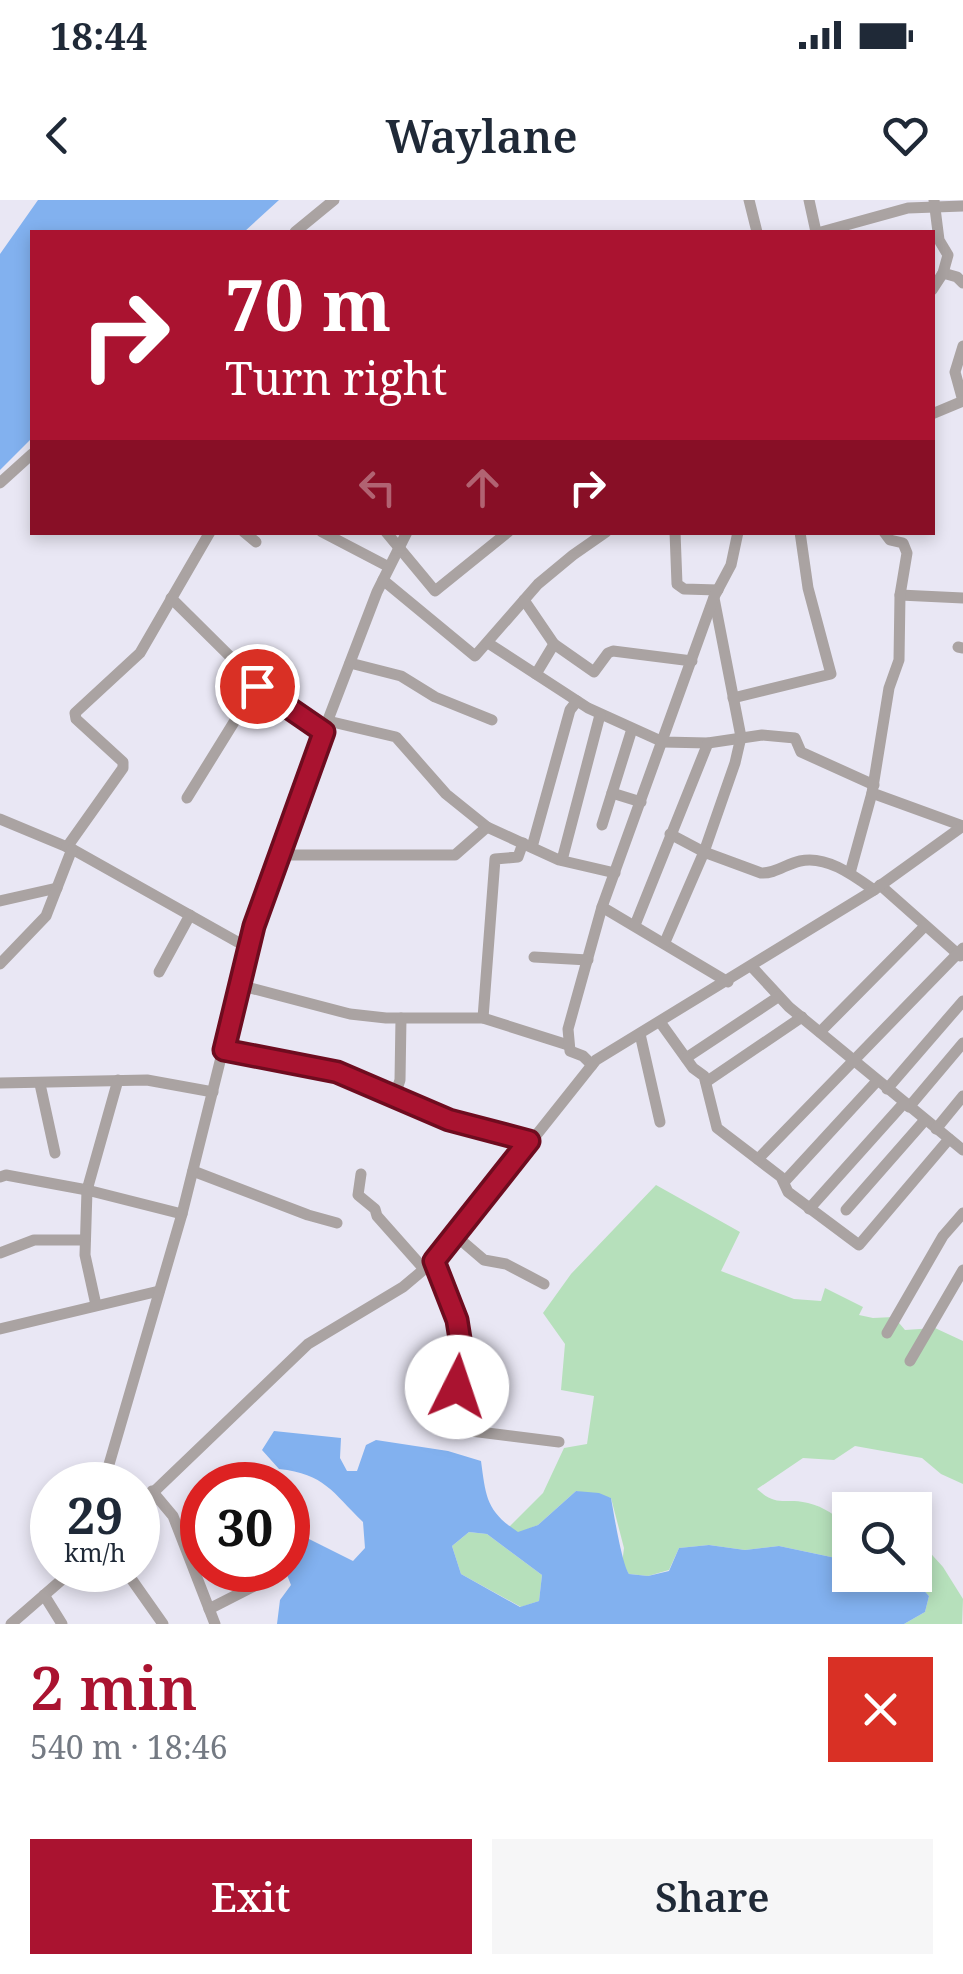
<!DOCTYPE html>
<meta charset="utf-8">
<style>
:root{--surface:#fff;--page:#f6f6f7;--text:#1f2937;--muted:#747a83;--accent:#aa1330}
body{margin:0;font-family:"Noto Serif",serif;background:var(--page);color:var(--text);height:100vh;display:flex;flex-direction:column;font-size:38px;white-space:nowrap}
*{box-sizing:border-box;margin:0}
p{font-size:32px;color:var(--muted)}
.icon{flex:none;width:55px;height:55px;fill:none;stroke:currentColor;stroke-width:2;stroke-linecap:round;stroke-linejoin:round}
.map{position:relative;height:1424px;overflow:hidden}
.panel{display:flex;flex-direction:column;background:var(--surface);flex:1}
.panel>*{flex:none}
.banner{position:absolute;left:30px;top:30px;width:905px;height:305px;border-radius:0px;box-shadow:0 5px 15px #0003;background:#aa1330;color:#fff;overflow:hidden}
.fabs{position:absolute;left:832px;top:1292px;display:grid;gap:20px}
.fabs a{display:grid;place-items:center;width:100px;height:100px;border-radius:0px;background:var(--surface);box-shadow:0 5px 15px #0003;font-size:50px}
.speed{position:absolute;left:30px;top:1262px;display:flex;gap:20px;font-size:50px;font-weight:700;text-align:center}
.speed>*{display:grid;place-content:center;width:130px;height:130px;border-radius:50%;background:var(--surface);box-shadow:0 5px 15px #0003;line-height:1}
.speed small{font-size:25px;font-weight:400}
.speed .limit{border:15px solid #d22;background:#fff;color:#111}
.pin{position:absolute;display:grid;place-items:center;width:85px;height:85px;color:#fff;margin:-42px;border:5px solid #fff;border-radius:50%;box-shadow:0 2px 10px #0007}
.me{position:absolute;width:110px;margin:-55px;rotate:4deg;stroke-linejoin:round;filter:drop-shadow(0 0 8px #0008)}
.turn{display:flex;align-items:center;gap:35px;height:210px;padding:0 30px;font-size:45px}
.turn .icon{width:130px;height:130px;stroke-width:2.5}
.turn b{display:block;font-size:70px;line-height:85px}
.lanes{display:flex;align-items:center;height:95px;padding:0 30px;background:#0003;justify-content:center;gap:50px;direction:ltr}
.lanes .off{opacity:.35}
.round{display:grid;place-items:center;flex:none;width:105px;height:105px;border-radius:0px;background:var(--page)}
.summary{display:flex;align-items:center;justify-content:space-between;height:170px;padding:0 30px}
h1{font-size:60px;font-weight:600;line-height:75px;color:var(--accent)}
.cta{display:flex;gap:20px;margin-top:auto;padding:20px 30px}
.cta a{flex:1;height:115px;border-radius:0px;background:var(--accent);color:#fff;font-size:40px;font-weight:600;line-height:115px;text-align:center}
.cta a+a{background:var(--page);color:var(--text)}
.status{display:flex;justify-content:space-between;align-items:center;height:70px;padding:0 50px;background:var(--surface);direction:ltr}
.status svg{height:28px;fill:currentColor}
header{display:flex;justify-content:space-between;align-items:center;height:130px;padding:0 30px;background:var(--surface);font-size:45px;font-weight:600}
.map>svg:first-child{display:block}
</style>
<div class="status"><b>18:44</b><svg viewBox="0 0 49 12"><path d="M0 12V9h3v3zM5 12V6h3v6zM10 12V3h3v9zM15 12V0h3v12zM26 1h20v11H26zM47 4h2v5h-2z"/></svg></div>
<header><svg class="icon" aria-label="back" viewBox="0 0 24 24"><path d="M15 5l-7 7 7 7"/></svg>Waylane<svg class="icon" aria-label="heart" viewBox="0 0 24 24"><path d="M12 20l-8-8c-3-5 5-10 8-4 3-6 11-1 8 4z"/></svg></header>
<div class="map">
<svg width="963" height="1424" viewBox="0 0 963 1424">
<rect width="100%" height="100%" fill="#e9e7f4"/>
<g fill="#b6e0bb">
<path d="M656 985 740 1032 721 1071 794 1099 821 1101 825 1088 863 1107 859 1115 873 1118 894 1117 905 1130 935 1128 963 1141V1284L941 1274 922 1258 855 1246 834 1260 803 1258 757 1289C778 1308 784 1297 808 1303 825 1307 837 1317 850 1327V1361L779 1346 745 1350 709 1345 679 1348 669 1370 648 1376 629 1374 622 1364 624 1348 611 1298 576 1291 538 1325 518 1333 509 1327 543 1293 564 1248 587 1244 594 1196 561 1190 565 1144 543 1113 571 1074Z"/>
<path d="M469 1332 487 1334 542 1375 539 1401 521 1407 461 1374 452 1346Z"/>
<path d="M915 1336 943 1367 963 1399 962 1424H904L925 1412 929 1396 910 1375H915Z"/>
</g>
<g fill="#82b1ef" fill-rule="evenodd">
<path d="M38 0H279L244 32H32V238L0 270V54Z"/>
<path d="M274 1231 341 1238 340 1258 347 1271H357L366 1245 376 1240 448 1251 481 1261C486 1297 486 1311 518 1332L538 1325 576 1291 599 1293 611 1298C614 1315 622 1364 629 1374L648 1376 669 1371 679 1348 709 1345 745 1350 779 1346 850 1361V1375H910L929 1396 925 1412 904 1424H277L280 1400 291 1385 285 1370H288V1335L297 1333 353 1361 365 1348 363 1322C332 1292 325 1274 279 1269L262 1250ZM469 1332 487 1334 542 1375 539 1401 520 1407 461 1374 452 1346Z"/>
</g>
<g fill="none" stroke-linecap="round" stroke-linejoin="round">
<g stroke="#aaa3a2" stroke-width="11">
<path d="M749 0 757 32"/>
<path d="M809 0 816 32"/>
<path d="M295 32 334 0"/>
<path d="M821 32 908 8 963 6"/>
<path d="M943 73 957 77 963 83"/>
<path d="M932 90 943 73 948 55 939 40 934 0"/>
<path d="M963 201 955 172 963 146"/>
<path d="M932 214 963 201"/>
<path d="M0 283 32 254"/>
<path d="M244 332 256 342"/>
<path d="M322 332 389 367"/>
<path d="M386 332 435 391 508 332"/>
<path d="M675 332 677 384 684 389 718 390"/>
<path d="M383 380 475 456 538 384 573 355 606 332"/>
<path d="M900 395 963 398"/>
<path d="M171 398 269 495 324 531"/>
<path d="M524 400 554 444 594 472 608 453 613 451 692 461"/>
<path d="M488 443 588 508 663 542 708 543 762 535 795 538 801 552 874 585"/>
<path d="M958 447 963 448"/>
<path d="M350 463 401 476 435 497 492 520"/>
<path d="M536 474 554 444"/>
<path d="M733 498 831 474 808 388 800 332"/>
<path d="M328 521 396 537 446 594 487 627"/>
<path d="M612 593 641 602"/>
<path d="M872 593 963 626"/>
<path d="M187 598 257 485"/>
<path d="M0 619 72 649 250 749"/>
<path d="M602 625 632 529"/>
<path d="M670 634 704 652 735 563 741 537 714 398"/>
<path d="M67 647 123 568V562L76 519 75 513 140 453 210 332"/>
<path d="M532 647 570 510 577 501"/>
<path d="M278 655H455L487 627 559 660 615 673"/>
<path d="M562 660 600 515"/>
<path d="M850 673 872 593 889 488 899 460 900 395 907 353 903 343 890 340 884 332"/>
<path d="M880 685 960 756"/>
<path d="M0 701 57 688"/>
<path d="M602 707 728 782"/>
<path d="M635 725 708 543"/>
<path d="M665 742 704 652 761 673C775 674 786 664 800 661 826 655 853 675 874 690"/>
<path d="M534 757 588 760"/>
<path d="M0 764 46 716 72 649"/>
<path d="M752 767 789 807 963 950"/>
<path d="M159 772 190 715"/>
<path d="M239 785 350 814 386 818H483L568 845"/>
<path d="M483 818 495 659 518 657 523 643"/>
<path d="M660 822 693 868 704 876 717 928 781 977 788 992 859 1045 949 939"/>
<path d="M820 832 925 726"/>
<path d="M640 834 660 922"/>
<path d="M223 850 337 872 449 920 529 941"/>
<path d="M686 858 778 797"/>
<path d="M592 865 583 856 570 851 568 829 602 707 714 397 731 365 738 332"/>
<path d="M706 882 802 817"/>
<path d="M0 883 147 880 213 892"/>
<path d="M40 884 55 953"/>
<path d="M887 889 963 801"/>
<path d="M394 898 400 880 401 818"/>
<path d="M909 907 963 843"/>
<path d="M936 929 963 896"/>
<path d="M758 959 963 748"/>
<path d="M193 971 308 1015 337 1023"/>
<path d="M361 974 358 995 375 1009 377 1016 424 1069"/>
<path d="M0 977 6 975 87 990 118 880"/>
<path d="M785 981 877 881"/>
<path d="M809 1009 904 903"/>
<path d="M846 1010 925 920"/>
<path d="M456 1036 484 1060 506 1064 544 1084"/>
<path d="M0 1053 34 1040H85"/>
<path d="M433 1061C441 1073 442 1085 447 1098 468 1151 461 1177 439 1227L559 1242"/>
<path d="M96 1105 85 1055 87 990 182 1014"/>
<path d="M0 1129 159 1091"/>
<path d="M887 1133 943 1036 963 1013"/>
<path d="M910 1161 963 1070"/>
<path d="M103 1285 182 1014 254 725 285 632 377 392 407 332"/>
<path d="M152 1291 173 1316 215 1424"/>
<path d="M138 1307 308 1144 403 1087 441 1055 596 860 874 690 963 626"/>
<path d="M125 1370 163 1424"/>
<path d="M44 1395 62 1424"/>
<path d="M209 1409 280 1373"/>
<path d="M11 1424 73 1370"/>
</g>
</g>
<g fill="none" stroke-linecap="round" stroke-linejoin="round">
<defs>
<path id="route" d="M257 486 324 532 254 726 224 850 337 872 449 920 529 941 434 1061 457 1120 460 1139 457 1187"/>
</defs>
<use href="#route" stroke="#6e0c1f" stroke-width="25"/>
<use href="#route" stroke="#aa1330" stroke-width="18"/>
</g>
</svg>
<div class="fabs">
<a><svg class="icon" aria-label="search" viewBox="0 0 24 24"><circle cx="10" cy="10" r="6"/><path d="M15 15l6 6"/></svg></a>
</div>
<div class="speed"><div>29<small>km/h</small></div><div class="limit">30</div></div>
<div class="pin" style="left:257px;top:486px;background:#d93025"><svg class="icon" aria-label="arrive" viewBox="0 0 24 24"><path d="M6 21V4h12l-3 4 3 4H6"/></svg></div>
<svg class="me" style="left:457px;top:1187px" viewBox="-20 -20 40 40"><circle r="19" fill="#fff"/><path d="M0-13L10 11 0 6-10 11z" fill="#aa1330"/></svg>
<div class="banner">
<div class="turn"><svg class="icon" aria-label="right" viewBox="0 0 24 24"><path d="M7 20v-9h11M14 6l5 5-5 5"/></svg><div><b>70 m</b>Turn right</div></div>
<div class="lanes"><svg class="icon off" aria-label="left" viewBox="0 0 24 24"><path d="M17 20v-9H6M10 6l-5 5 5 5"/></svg><svg class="icon off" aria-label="ahead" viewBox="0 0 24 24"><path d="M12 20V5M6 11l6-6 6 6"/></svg><svg class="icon" aria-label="right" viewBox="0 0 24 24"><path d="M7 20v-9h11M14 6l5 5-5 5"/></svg></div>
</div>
</div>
<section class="panel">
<div class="summary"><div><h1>2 min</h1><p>540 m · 18:46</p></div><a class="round" style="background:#d93025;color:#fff"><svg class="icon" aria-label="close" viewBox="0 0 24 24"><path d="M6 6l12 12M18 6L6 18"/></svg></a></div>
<div class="cta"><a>Exit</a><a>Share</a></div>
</section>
